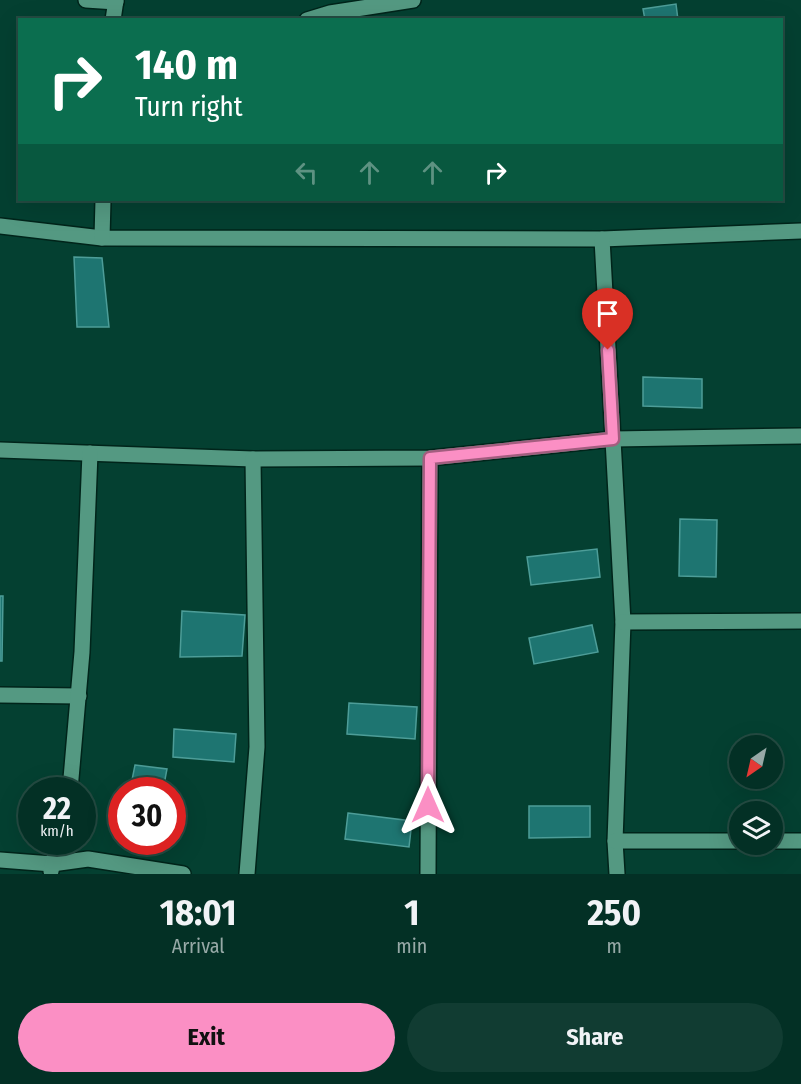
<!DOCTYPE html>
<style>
:root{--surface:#033025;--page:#113c32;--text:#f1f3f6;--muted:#97a9a7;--line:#244b42;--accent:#fb8fc4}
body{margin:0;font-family:"Fira Sans Condensed",sans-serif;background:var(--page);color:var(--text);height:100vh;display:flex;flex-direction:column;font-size:22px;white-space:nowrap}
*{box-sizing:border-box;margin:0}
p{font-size:20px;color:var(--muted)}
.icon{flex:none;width:33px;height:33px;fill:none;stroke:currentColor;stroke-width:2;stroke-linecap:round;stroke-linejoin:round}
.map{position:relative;height:874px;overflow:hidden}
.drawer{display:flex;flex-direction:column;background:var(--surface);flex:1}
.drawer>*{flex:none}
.banner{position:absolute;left:18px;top:18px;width:765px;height:183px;border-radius:0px;box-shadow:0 6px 24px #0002,0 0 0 2px var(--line);background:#0b6e4f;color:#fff;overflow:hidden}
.needle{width:39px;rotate:214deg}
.fabs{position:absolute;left:729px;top:735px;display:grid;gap:12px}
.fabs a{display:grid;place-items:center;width:54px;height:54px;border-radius:50%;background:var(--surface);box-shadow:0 6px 24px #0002,0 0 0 2px var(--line);font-size:30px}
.speed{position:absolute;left:18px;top:777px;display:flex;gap:12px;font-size:30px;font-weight:700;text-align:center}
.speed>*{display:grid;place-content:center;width:78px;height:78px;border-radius:50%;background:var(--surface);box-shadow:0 6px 24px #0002,0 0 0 2px var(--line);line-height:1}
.speed small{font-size:15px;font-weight:400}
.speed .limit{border:9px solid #d22;background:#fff;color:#111}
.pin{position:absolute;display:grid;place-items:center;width:51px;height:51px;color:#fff;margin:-62px -26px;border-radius:50% 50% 50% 0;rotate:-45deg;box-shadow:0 0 6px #0007}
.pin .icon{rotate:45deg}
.me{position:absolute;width:66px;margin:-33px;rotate:0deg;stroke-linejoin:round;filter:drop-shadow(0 0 4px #0008)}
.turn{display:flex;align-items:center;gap:21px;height:126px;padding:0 18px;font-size:27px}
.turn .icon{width:78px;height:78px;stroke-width:2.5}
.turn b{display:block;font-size:42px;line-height:51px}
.lanes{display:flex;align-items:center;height:57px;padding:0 18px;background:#0003;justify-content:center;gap:30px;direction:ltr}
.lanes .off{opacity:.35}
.eta{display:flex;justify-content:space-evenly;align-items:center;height:102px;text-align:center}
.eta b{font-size:36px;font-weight:700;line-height:42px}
.primary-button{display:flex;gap:12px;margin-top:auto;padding:12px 18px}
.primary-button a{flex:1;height:69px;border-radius:36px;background:var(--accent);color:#111;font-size:24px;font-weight:700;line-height:69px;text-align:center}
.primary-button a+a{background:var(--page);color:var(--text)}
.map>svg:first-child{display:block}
</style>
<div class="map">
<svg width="801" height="874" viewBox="0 0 801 874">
<rect width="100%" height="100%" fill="#044031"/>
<g fill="#1e7571" stroke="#4d9d98" stroke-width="1.5">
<path d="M676 4 678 20H645L643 9Z"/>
<path d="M74 257 102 258 109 327H77Z"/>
<path d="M643 377 702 379V408L643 406Z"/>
<path d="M680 519 717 520 716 577 679 576Z"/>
<path d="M597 549 600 577 531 585 527 557Z"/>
<path d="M0 596H3L2 661H0Z"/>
<path d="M182 611 245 615 242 656 180 657Z"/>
<path d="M592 625 598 652 534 664 529 638Z"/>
<path d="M349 703 417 707 415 739 347 734Z"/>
<path d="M174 729 236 734 234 762 173 757Z"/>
<path d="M135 765 167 769 163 790H130Z"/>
<path d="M529 806H590V837L529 838Z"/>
<path d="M348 813 412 821 409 847 345 839Z"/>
</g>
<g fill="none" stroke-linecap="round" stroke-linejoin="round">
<defs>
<g id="minor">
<path d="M86 0 116 2"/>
<path d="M113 20 116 0"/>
<path d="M307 20 330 13 413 0"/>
<path d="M0 226 102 238 602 239 801 231"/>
<path d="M102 238 103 200"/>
<path d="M602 239 623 622 615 841 617 874"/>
<path d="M0 450 253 459 430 458 613 439 801 436"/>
<path d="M623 622 801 621"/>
<path d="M0 695 79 696"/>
<path d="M70 790 82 652 90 453"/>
<path d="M615 841H740"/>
<path d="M772 841H801"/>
<path d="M0 860 52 864 88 859 183 874"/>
<path d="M51 871 58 842"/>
<path d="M247 874 257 747 253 459"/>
<path d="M428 874 430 458"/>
</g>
</defs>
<use href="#minor" stroke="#00241a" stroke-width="18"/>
<use href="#minor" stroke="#549982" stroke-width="15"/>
</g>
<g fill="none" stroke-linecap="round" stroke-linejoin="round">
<defs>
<path id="route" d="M428 805 430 458 613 439 608 350"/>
</defs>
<use href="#route" stroke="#a35d7f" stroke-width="15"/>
<use href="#route" stroke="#fb8fc4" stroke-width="10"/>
</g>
</svg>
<div class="fabs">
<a><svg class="needle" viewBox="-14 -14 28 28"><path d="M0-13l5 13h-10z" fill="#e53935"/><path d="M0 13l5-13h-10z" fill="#97a9a7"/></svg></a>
<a><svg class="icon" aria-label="layers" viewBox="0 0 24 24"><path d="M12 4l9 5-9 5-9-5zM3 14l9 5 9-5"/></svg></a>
</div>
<div class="speed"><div>22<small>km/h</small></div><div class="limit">30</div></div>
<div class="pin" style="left:608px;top:350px;background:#d93025"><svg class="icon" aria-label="arrive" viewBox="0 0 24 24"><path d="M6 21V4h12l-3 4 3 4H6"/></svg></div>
<svg class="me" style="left:428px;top:805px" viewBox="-20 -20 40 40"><path d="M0-17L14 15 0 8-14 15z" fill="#fb8fc4" stroke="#fff" stroke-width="4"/></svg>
<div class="banner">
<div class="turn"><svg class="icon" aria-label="right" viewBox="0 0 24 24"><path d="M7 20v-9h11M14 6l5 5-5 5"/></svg><div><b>140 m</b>Turn right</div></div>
<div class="lanes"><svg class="icon off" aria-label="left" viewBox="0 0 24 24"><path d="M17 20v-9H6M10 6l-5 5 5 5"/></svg><svg class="icon off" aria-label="ahead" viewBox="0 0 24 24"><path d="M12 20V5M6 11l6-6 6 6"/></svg><svg class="icon off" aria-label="ahead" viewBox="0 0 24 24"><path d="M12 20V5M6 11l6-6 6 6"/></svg><svg class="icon" aria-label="right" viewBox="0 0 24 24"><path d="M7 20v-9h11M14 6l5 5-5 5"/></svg></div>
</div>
</div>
<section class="drawer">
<div class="eta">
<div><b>18:01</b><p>Arrival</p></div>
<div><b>1</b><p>min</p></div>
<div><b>250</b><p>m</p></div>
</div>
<div class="primary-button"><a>Exit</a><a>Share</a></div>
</section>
